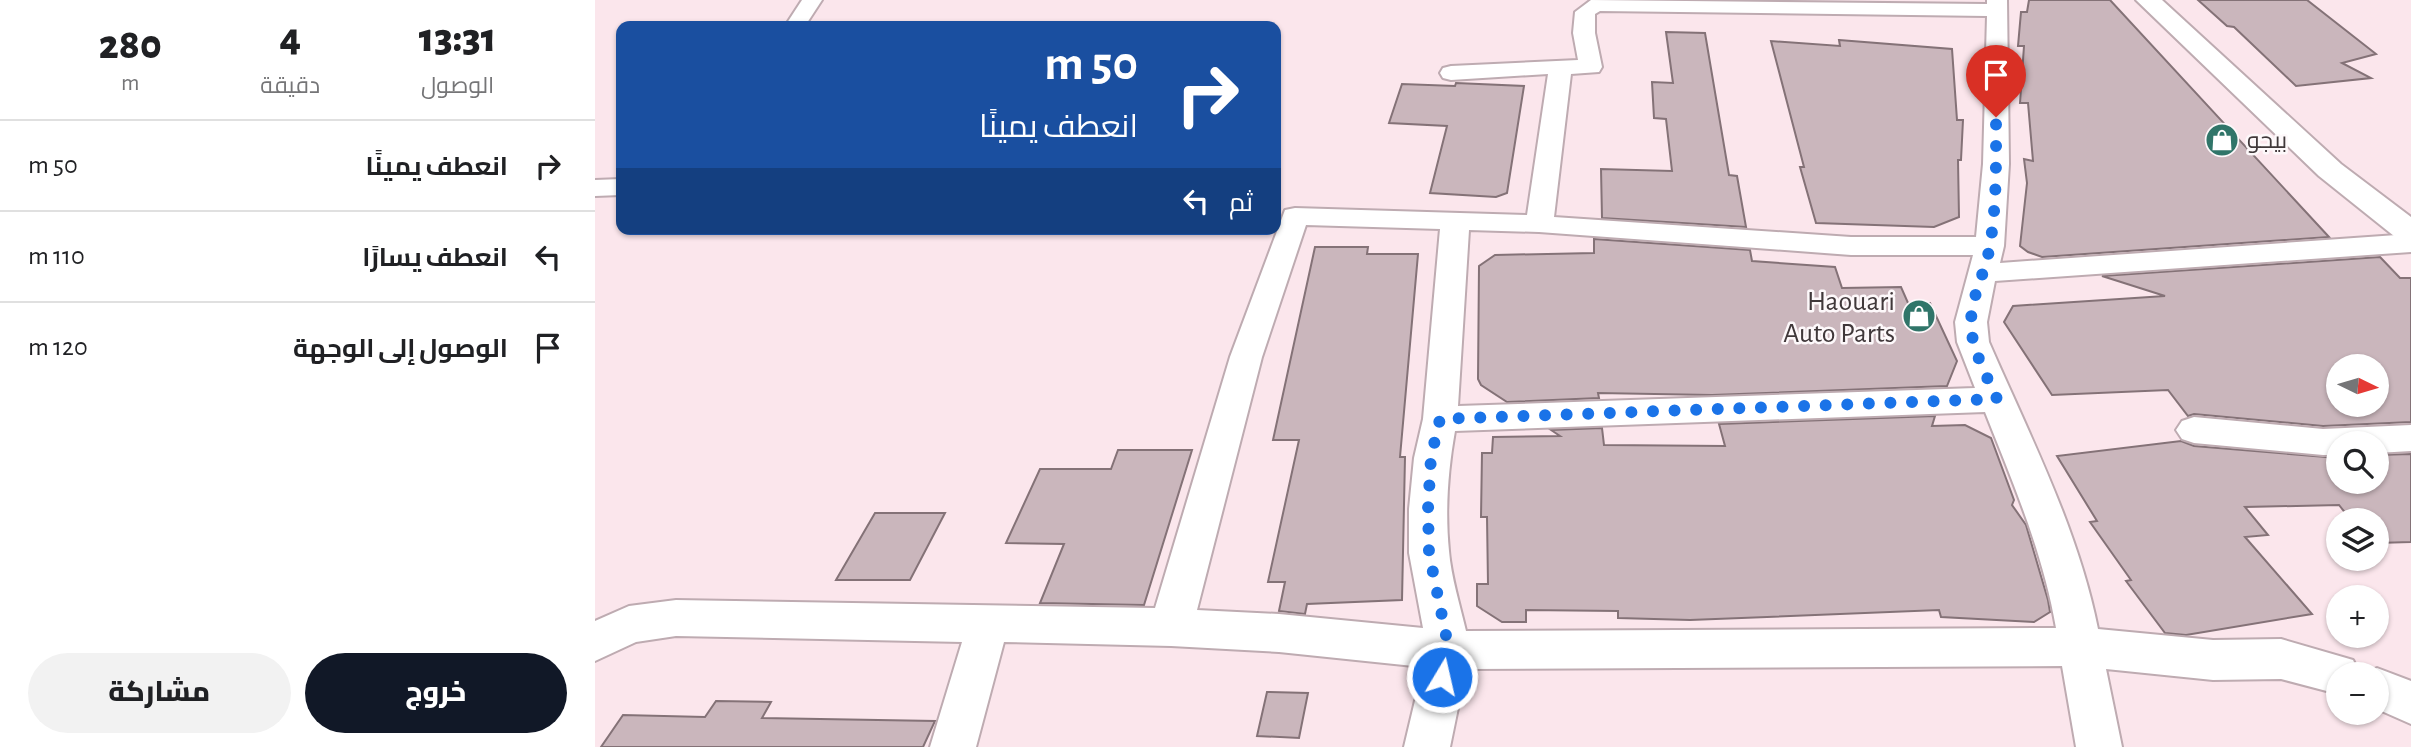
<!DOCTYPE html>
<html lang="ar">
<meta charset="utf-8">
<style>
:root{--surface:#fff;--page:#f2f2f2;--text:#202124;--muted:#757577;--line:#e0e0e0;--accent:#111827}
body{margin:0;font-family:"Alegreya Sans",Cairo,sans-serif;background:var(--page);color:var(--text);direction:rtl;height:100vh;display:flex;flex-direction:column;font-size:26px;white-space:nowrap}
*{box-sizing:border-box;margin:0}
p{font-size:23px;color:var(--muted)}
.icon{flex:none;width:38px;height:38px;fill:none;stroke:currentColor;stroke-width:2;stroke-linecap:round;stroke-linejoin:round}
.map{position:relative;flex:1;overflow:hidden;direction:ltr}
.sheet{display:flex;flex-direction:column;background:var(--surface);width:595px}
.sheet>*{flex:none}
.guide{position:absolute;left:21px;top:21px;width:665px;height:214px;border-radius:14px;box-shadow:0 2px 5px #0004;direction:rtl;background:#1a4fa0;color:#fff;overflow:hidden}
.needle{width:46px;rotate:95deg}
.controls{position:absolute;left:1731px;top:354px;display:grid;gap:14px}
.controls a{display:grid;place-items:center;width:63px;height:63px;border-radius:50%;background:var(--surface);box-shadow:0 2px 5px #0004;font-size:35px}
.pin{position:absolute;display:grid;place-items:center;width:60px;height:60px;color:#fff;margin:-72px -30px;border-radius:50% 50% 50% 0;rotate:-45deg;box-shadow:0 0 7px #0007}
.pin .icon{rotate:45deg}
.me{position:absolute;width:77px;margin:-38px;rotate:9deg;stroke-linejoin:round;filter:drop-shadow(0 0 5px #0008)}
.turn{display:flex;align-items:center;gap:24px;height:147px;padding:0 28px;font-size:32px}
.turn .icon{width:91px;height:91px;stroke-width:2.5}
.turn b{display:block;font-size:49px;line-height:60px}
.then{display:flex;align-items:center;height:66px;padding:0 28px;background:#0003;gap:14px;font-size:26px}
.eta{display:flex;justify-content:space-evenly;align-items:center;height:119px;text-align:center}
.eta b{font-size:42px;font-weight:800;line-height:49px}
.cta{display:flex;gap:14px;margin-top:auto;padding:14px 28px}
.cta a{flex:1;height:80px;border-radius:42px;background:var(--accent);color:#fff;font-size:28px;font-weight:800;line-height:80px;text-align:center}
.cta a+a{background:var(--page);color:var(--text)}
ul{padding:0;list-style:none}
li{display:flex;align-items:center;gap:21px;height:91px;padding:0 28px;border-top:2px solid var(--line)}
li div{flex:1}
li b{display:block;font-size:26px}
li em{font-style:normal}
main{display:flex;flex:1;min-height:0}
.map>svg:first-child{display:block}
</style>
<main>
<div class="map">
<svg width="1816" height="747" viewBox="0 0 1816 747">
<rect width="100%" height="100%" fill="#fbe6ec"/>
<g fill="#cab6bc" stroke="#847277" stroke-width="2" fill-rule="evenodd">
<path d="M1434 0H1515L1734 237 1447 257 1433 252 1425 246 1432 183 1429 159 1438 161 1433 103H1425L1429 46H1423L1426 12H1432Z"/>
<path d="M1603 0H1712L1781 54 1747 63 1776 78 1701 86 1639 27 1632 26Z"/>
<path d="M1071 32 1110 33 1134 175 1142 176 1151 227 1007 218 1006 169 1077 171 1071 119 1059 118 1057 82 1078 83Z"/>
<path d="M1244 40 1357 49 1362 120H1368L1366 160H1363L1364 217 1339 227 1221 223 1205 167H1209L1176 41 1245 46Z"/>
<path d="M861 83 929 86 912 193 901 197 835 193 852 126 794 123 807 84 860 86Z"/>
<path d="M999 239 1155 250 1157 261 1240 267 1247 288 1306 287 1313 303H1335L1362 361 1352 386 1117 395 1003 393 1004 398 912 402 886 385 883 379 884 266 900 255 999 253Z"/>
<path d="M720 247H773L772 254H823L805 457H810L807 600 712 604 710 614 684 611 690 582H673L704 440H678Z"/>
<path d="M1785 257 1805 278H1816V422L1728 426 1599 414 1593 416 1573 390 1457 395 1409 322 1418 306 1570 296 1507 276ZM1743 366H1782V404H1743Z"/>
<path d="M1340 416 1337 426 1370 425 1396 438 1419 500 1417 505 1431 525 1453 600 1455 612 1439 622 1346 617 1344 610 1095 620 1023 618V611L931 610V622H907L882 606V584H893L892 517H886L887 453H897L898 437 965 436 956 430 1007 428 1009 445 1130 446 1124 424Z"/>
<path d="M1586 441 1599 446 1743 458V481H1782V455L1816 454V542L1782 543V520H1756L1744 505 1650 507 1673 535 1650 537 1717 614 1591 635 1570 633 1531 581 1536 580 1495 522 1502 521 1462 456Z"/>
<path d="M523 450H597L549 605 445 603 469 544 411 543 445 469H516Z"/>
<path d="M280 513H350L315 580H241Z"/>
<path d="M672 692 713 693 704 738 662 736Z"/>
<path d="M121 701 176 702 167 718 340 721 328 747H6L28 715 110 717Z"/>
</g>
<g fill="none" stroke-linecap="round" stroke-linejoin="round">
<defs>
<g id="minor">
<path d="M207 0H227L210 26H190Z"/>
<path d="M996 0 1392 4V0H1412L1414 164 1409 246 1405 263 1816 234V252L1400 281 1392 322 1394 342C1435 436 1483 529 1503 629L1618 640 1686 639 1758 660 1765 674H1743V694L1686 679 1618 680 1511 669 1527 747H1481L1467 666 871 669 855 747H809L828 667 684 652 576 646 409 642 381 747H335L367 642 81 636 41 642 0 661V621L34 606 81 600 560 608 635 357 690 210 700 208 932 215 953 74 856 80 848 78 845 73 848 68 856 66 983 60 978 33 980 12ZM1005 11 1392 16 1388 164 1381 237H1256L959 217 976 74 1004 72 1007 67 1000 33V14ZM711 225 845 229 828 419 819 458 814 509V553L828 628 684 614 602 610 667 357ZM874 230 944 232 1256 255H1378L1360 322 1362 342 1380 388 863 406ZM1390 412C1418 483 1448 552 1461 628L871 631C865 605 856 577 854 551 850 511 853 470 860 431Z"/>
<path d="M26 179V195L0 196V180Z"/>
<path d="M1599 417 1728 429 1816 425V451L1782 453V443H1743V455H1728L1599 443 1587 439 1581 430 1587 421Z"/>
<path d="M1782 668 1816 681V724L1782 709V674H1766Z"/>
</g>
<path id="major" d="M1541 0H1567L1746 164 1816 217V243L1804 240 1724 176Z"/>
</defs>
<use href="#minor" stroke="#beabb1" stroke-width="4"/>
<use href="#major" stroke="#beabb1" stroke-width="4"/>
<use href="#minor" fill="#fff" fill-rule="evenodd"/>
<use href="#major" fill="#fff" fill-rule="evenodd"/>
</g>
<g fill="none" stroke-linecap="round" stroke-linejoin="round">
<path stroke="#1a73e8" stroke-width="12" stroke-dasharray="0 21.6" d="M847 677 854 650 834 553 833 509 836 457 845 419 1402 399C1392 376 1376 349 1376 323 1376 296 1391 272 1395 245 1402 203 1401 159 1401 117"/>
</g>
<defs>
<symbol id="shop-disc" viewBox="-11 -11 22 22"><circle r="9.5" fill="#307569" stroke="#fdf8fa"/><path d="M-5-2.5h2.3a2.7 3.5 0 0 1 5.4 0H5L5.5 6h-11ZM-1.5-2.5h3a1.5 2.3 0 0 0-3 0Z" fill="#fff"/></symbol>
</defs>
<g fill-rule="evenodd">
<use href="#shop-disc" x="1608" y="121" width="38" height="38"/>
<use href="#shop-disc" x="1305" y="297" width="38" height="38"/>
</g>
<g text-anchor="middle" stroke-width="5" stroke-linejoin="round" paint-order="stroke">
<g font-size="23" fill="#40383a" stroke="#fdf8fa" text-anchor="start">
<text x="1652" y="148">بيجو</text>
</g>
<g font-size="28" fill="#40383a" stroke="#fdf8fa" text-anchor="end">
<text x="1300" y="310">Haouari<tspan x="1300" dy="32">Auto Parts</tspan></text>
</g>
</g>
</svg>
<div class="controls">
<a><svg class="needle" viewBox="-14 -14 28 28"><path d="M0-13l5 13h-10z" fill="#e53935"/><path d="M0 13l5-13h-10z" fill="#757577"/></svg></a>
<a><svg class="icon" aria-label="search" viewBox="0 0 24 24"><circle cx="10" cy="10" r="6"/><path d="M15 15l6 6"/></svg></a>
<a><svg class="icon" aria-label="layers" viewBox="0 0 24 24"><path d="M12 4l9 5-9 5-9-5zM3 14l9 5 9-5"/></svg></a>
<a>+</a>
<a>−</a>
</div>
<div class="pin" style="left:1401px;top:117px;background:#d93025"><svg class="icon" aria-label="arrive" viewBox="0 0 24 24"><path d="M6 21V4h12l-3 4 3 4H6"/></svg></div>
<svg class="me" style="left:847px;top:677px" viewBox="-20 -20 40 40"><circle r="17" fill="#1a73e8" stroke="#fff" stroke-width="3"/><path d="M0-11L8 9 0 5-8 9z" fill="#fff"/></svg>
<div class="guide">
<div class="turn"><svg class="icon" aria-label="right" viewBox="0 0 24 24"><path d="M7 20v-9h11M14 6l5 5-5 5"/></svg><div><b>50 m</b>انعطف يمينًا</div></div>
<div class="then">ثم<svg class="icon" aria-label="left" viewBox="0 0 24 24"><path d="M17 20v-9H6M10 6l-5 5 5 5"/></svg></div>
</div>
</div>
<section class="sheet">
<div class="eta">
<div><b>13:31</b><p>الوصول</p></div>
<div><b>4</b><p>دقيقة</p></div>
<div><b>280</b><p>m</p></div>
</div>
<ul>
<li><svg class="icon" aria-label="right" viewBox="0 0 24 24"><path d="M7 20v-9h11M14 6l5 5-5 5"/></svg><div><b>انعطف يمينًا</b></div><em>50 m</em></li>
<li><svg class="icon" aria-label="left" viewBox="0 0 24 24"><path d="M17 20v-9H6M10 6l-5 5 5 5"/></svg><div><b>انعطف يسارًا</b></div><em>110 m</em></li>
<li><svg class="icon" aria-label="arrive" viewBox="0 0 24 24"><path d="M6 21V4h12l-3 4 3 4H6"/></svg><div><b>الوصول إلى الوجهة</b></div><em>120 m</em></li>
</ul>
<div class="cta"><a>خروج</a><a>مشاركة</a></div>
</section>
</main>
